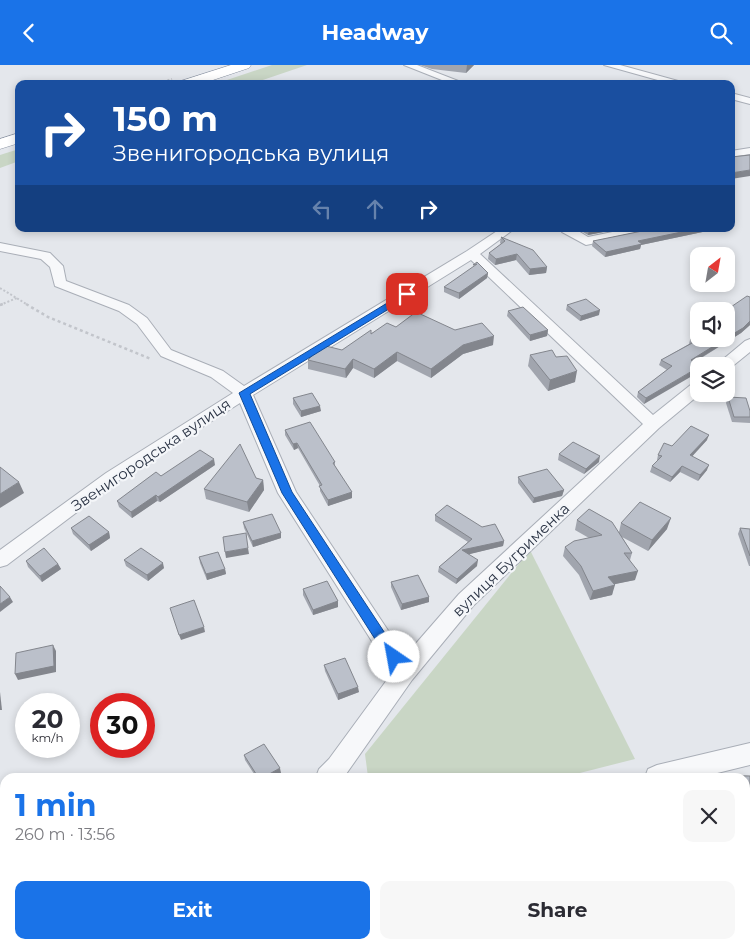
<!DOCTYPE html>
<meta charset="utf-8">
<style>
:root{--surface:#fff;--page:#f7f7f7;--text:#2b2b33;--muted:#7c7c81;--accent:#1a73e8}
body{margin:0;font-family:Montserrat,sans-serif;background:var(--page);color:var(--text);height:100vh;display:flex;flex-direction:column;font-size:19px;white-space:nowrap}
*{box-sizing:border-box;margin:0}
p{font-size:16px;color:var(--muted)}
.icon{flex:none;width:28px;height:28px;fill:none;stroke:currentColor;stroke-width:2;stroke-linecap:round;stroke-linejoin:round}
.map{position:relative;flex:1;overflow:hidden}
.panel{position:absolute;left:0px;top:708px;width:750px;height:176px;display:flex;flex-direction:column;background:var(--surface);border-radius:15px 15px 0 0;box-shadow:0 2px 8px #0003}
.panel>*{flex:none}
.guide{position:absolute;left:15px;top:15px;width:720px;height:152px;border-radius:10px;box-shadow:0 2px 8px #0003;background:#1a4fa0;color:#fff;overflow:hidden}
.needle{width:32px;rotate:31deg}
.buttons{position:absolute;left:690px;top:182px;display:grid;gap:10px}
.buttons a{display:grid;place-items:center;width:45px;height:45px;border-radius:10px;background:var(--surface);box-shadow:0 2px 8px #0003;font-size:25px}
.speed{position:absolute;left:15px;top:628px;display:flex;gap:10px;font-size:25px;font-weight:700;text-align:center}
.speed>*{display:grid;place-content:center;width:65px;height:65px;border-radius:50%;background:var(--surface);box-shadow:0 2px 8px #0003;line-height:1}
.speed small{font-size:12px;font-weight:400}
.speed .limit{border:8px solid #d22;background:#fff;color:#111}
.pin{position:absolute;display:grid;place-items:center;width:42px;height:42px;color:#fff;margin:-21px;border-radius:10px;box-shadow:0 2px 8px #0006}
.me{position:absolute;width:55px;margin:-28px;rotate:327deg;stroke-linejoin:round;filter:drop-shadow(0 0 4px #0008)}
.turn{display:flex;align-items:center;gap:18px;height:105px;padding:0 15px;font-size:22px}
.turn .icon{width:65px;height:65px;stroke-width:2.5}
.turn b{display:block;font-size:35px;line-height:42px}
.lanes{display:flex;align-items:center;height:48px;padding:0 15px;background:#0003;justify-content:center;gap:25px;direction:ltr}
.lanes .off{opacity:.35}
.round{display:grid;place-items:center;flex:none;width:52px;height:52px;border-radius:10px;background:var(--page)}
.overview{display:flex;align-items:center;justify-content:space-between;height:85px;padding:0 15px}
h1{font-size:30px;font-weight:700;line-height:38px;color:var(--accent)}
.button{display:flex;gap:10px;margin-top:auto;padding:10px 15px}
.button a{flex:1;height:58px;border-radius:10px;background:var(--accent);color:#fff;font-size:20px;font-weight:700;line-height:58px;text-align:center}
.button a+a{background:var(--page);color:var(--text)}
header{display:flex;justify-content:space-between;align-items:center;height:65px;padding:0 15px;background:var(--accent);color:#fff;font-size:22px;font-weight:700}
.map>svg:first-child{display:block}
</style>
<header><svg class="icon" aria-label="back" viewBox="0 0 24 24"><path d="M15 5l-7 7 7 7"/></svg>Headway<svg class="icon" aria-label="search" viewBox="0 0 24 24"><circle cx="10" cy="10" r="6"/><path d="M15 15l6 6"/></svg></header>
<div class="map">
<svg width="750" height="883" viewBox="0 0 750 883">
<rect width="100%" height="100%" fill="#e4e7ec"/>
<g fill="#c9d6c5">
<path d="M272 0H307L251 19H215Z"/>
<path d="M19 84V96L0 103V90Z"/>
<path d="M530 485 635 694 564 712H368L365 689Z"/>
</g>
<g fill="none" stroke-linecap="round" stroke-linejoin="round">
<defs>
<g id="minor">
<path d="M404 0H417L466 19H452Z"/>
<path d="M604 0H620L689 19H672Z"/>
<path d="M731 28 750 33V39L731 34Z"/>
<path d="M750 83V89L731 92V86Z"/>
<path d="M500 164H514L480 189 653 350 693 318 699 316 700 329 659 363 473 541 412 615 344 712H316L319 704 329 694 392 608 278 428 240 338 118 416 7 500 0 502V485L106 408 233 328 211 312 161 291 137 259 119 246 55 221 50 202 41 194 0 186V178L50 188 63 201 66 216 129 240 147 253 171 285 223 306 244 321 467 186ZM471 195 643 359 459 529 405 591 296 427 253 330Z"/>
<path d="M560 164H575L588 172 627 164H651L645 168 586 180 562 167Z"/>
<path d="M750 274V287L729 304 726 305V301H715L745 276Z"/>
<path d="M750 678V700L701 712H645L648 704 657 700Z"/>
<path d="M71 879H106L105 883H69Z"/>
<path d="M635 879H663L664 883H636Z"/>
</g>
<g id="highway">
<path d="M231 0H251L249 3 201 19H179L181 16Z"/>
<path d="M19 68V78L0 84V74Z"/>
</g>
</defs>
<use href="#minor" stroke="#a9aeb7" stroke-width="2"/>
<use href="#highway" stroke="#8b94a3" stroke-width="1"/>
<g stroke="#c2c5cb" stroke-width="2" stroke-dasharray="2 2" stroke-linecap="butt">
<path d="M156 19 172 14"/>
<path d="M0 223 28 240"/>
<path d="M0 240 17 233"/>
</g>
<g stroke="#c2c5cb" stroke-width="2.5" stroke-dasharray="3 3" stroke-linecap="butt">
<path d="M26 239 48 252 151 294"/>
<path d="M0 240 3 239"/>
</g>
<use href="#minor" fill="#f7f8fa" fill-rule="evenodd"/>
<use href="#highway" fill="#fff" fill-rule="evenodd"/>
</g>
<g fill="#a1a5ae">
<path d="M420 0H474L466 8 432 4Z"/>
<path d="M578 164H619L588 170Z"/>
<path d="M647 165H712L641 180 640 184 605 192 592 181 593 176Z"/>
<path d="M501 172 547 202 546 208 529 210 516 195 495 200 488 194 489 188 501 179 500 178Z"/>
<path d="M488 208 487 213 459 234 444 227V222Z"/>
<path d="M750 232V260L741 268 695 297 644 339 637 332 638 327 667 305 659 300 661 295 689 279 690 275 726 274Z"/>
<path d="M567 240 599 250 580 256 566 245Z"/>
<path d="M508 246 548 265 547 271 530 276 507 251Z"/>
<path d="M396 262 455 265 493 280 463 289 431 313 397 296 374 313 353 303 346 313 308 304V295L342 285 371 268Z"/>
<path d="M530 290 575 317 548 326 528 301Z"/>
<path d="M728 332 750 346V358L732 357 726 338Z"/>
<path d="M293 333 321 346 301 352 293 339Z"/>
<path d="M285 365 335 397V401L352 433 328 441 320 426V421L298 383 294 385 285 370Z"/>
<path d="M707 375 692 391 707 405 698 416 680 407 670 417 650 407 652 401 658 396 657 395 658 390 672 381Z"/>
<path d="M559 389 599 397 584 409 558 395Z"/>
<path d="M215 400 160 437 157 436 132 453 119 442 117 436 161 411Z"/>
<path d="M518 412 564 425 562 431 533 438 518 418Z"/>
<path d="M256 413 263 415 264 425 249 447 206 434 204 424Z"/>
<path d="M435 450 504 476 503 481 469 489 477 501 456 519 438 507 439 502 468 477 435 456Z"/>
<path d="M577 455 619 467 621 458 667 464 648 486 622 472 632 488 630 495 635 515 614 519 612 530 590 535 579 510 563 491 565 482 589 473 575 465Z"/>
<path d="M243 457 281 468V473L253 482 244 463Z"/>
<path d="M71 463 109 467 110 473 91 486 73 469Z"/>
<path d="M740 463 750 464V501H749L738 469Z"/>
<path d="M199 492 225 504 226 509 207 515 200 498Z"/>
<path d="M124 495 164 503 148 516 126 501Z"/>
<path d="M26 496 58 499 61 504 42 517 28 502Z"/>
<path d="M391 517 429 532V537L401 545 391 522Z"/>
<path d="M303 524 338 536V542L313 550 303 530Z"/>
<path d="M324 600 359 627 338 635 325 606Z"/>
<path d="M244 690 281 708 274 712H256L245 695Z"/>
<path d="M700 710 750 711V786H745V712H699Z"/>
</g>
<g fill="#83868d">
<path d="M467 0H474L466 8Z"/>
<path d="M750 105V111L731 114V108Z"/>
<path d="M731 151H734L733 156H731Z"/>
<path d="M595 164H619L588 170 589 165Z"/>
<path d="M696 164H712V165L641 180 640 184 605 192 606 187 638 176Z"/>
<path d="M517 189 516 195 495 200 496 194Z"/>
<path d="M547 202 546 208 529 210 530 204Z"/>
<path d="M488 208 487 213 459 234V228Z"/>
<path d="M600 245 599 250 580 256 581 251Z"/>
<path d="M750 256V260L741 268 689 300 691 295 725 274H726V273Z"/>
<path d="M548 265 547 271 530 276V270Z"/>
<path d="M494 271 493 280 463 289 431 313V304L463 280Z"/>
<path d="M397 287V296L374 313V304Z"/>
<path d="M353 294V303L346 313 345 304Z"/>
<path d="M699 302V307L644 339 646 333Z"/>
<path d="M577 306 575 317 548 326 550 315Z"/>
<path d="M320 341 321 346 301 352V346Z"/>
<path d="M709 370 707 375 688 396 690 390Z"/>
<path d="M297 378 298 383 294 385 293 379Z"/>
<path d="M600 391 599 397 584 409 586 404Z"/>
<path d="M214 394 215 400 160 437 158 432Z"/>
<path d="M709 400 707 405 698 416 700 410Z"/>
<path d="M682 401 680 407 670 417 672 412Z"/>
<path d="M263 415 264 425 249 447 247 437Z"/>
<path d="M19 417 24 428 0 443V429Z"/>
<path d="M564 425 562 431 533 438 534 433Z"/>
<path d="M352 427V433L328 441V435Z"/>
<path d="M156 430 157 436 132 453 131 447Z"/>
<path d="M671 453 667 464 648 486 652 475Z"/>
<path d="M109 467 110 473 91 486 89 480Z"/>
<path d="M281 468V473L253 482 252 476Z"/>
<path d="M504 476 503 481 462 491V485Z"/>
<path d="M248 483 249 489 226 493 225 487Z"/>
<path d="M478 495 477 501 456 519 457 514Z"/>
<path d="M163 498 164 503 148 516 147 510Z"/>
<path d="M58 499 61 504 42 517 40 511Z"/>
<path d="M225 504 226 509 207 515 206 509Z"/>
<path d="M638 506 635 515 606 521 608 512Z"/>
<path d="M615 520 612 530 590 535 593 526Z"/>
<path d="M10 532 13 537 0 547V539Z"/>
<path d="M429 532V537L401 545 402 539Z"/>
<path d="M338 536V542L313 550V545Z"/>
<path d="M204 562 205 567 181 575 179 570Z"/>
<path d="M53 580 56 586V607L18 615 15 609Z"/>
<path d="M358 622 359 627 338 635V629Z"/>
<path d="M0 627 2 645H0Z"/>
<path d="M280 703 281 708 274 712H264Z"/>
<path d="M351 879H357V881L351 883H337Z"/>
</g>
<g fill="#bbc0ca" stroke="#83868d">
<path d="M750 90V105L731 108V92Z"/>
<path d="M648 164H696L638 176 642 179 606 187 593 176 647 165Z"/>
<path d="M501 172 533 185 547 202 530 204 517 189 496 194 489 188 505 176Z"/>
<path d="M477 197 488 208 459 228 444 222 477 199 473 200Z"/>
<path d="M747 231 750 232V256L743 263 726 273V253H727L726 252V246H725Z"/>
<path d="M586 234 600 245 581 251 567 240Z"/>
<path d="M523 242 548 265 530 270 508 246Z"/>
<path d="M416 247 455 265 482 258 494 271 463 280 431 304 397 287 374 304 353 294 345 304 308 295 322 280 342 285 371 265V269L387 258 396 262Z"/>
<path d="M699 270V274H725L691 295 702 301H699V302L646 333 638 327 672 301 661 295 694 277 690 275Z"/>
<path d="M552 285 556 292 567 291 577 306 550 315 530 290Z"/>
<path d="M312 328 320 341 301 346 293 333Z"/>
<path d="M728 332 746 333 750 346V352H734Z"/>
<path d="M310 357 335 397 333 398 352 427 328 435 319 421 322 420 297 378 293 379 285 365Z"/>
<path d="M691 361 709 370 690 390 709 400 700 410 682 401 672 412 652 401 662 391 658 390 664 378 672 381Z"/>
<path d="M573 377 600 391 586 404 559 389Z"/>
<path d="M240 379 256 413 263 415 247 437 204 424Z"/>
<path d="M200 385 214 394 158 432 156 430 131 447 117 436 156 407 161 411Z"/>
<path d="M0 402 19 417 0 429Z"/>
<path d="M547 404 564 425 534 433 518 412Z"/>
<path d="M640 437 671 453 652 475 621 458Z"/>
<path d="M447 440 482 462 495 459 504 476 462 485 478 495 457 514 439 502 472 474 435 450Z"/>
<path d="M589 444 612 457 632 488H624L638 506 608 512 615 520 593 526 581 501 565 482 574 476 602 470 577 455Z"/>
<path d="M272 449 281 468 252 476 243 457Z"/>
<path d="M89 451 109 467 89 480 71 463Z"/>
<path d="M740 463 750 464V491Z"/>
<path d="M246 468 248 483 225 487 223 472Z"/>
<path d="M44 483 58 499 40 511 26 496Z"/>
<path d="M141 483 163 498 147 510 124 495Z"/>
<path d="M218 487 225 504 206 509 199 492Z"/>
<path d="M418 510 429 532 402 539 391 517Z"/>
<path d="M327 516 338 536 313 545 303 524Z"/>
<path d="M0 521 10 532 0 539Z"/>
<path d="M194 535 204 562 179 570 170 543Z"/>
<path d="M53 580 54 601 15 609 16 588Z"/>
<path d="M345 593 358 622 338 629 324 600Z"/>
<path d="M264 679 280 703 264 712H258L244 690Z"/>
<path d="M180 710V712H171Z"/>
<path d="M700 710 750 711V777H745V712H701Z"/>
<path d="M210 879H235L236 883H206L205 880Z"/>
<path d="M322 879H351L337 883H323Z"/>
<path d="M402 879H428L430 883H392Z"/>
</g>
<path fill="#1a73e8" stroke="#114b97" d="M407 226 410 227V231L250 329 292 427 398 588 400 592 398 596 394 598 389 596 282 428 239 328Z"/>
<g text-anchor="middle" stroke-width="4.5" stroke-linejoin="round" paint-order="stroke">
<g font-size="15" fill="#2b3445" stroke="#f4f6f9">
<text transform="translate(151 390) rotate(-34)" y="5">Звенигородська вулиця</text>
<text transform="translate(511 495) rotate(-44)" y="5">вулиця Бугрименка</text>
</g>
</g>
</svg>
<div class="buttons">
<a><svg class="needle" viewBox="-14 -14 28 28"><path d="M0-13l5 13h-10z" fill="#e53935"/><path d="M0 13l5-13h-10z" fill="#7c7c81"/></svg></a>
<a><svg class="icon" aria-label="sound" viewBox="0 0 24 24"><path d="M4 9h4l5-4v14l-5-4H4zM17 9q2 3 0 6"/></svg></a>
<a><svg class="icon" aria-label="layers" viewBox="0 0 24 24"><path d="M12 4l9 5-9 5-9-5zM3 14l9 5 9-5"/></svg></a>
</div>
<div class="speed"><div>20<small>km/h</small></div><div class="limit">30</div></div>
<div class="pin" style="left:407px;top:229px;background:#d93025"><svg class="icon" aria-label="arrive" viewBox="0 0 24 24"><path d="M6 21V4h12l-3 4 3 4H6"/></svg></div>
<svg class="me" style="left:394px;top:592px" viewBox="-20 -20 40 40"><circle r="19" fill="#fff"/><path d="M0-13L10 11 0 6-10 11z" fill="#1a73e8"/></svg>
<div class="guide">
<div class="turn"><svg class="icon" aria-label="right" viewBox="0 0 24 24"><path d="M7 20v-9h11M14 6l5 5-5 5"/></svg><div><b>150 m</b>Звенигородська вулиця</div></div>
<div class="lanes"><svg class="icon off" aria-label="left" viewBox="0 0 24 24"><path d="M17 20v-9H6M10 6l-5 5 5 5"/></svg><svg class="icon off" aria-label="ahead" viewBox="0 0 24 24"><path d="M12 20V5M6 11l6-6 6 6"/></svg><svg class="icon" aria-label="right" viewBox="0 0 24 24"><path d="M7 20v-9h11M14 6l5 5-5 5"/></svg></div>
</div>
<section class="panel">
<div class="overview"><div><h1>1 min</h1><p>260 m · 13:56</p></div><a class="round"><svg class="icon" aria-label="close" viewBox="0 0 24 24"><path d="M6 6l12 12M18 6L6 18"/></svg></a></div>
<div class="button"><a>Exit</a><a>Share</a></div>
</section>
</div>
